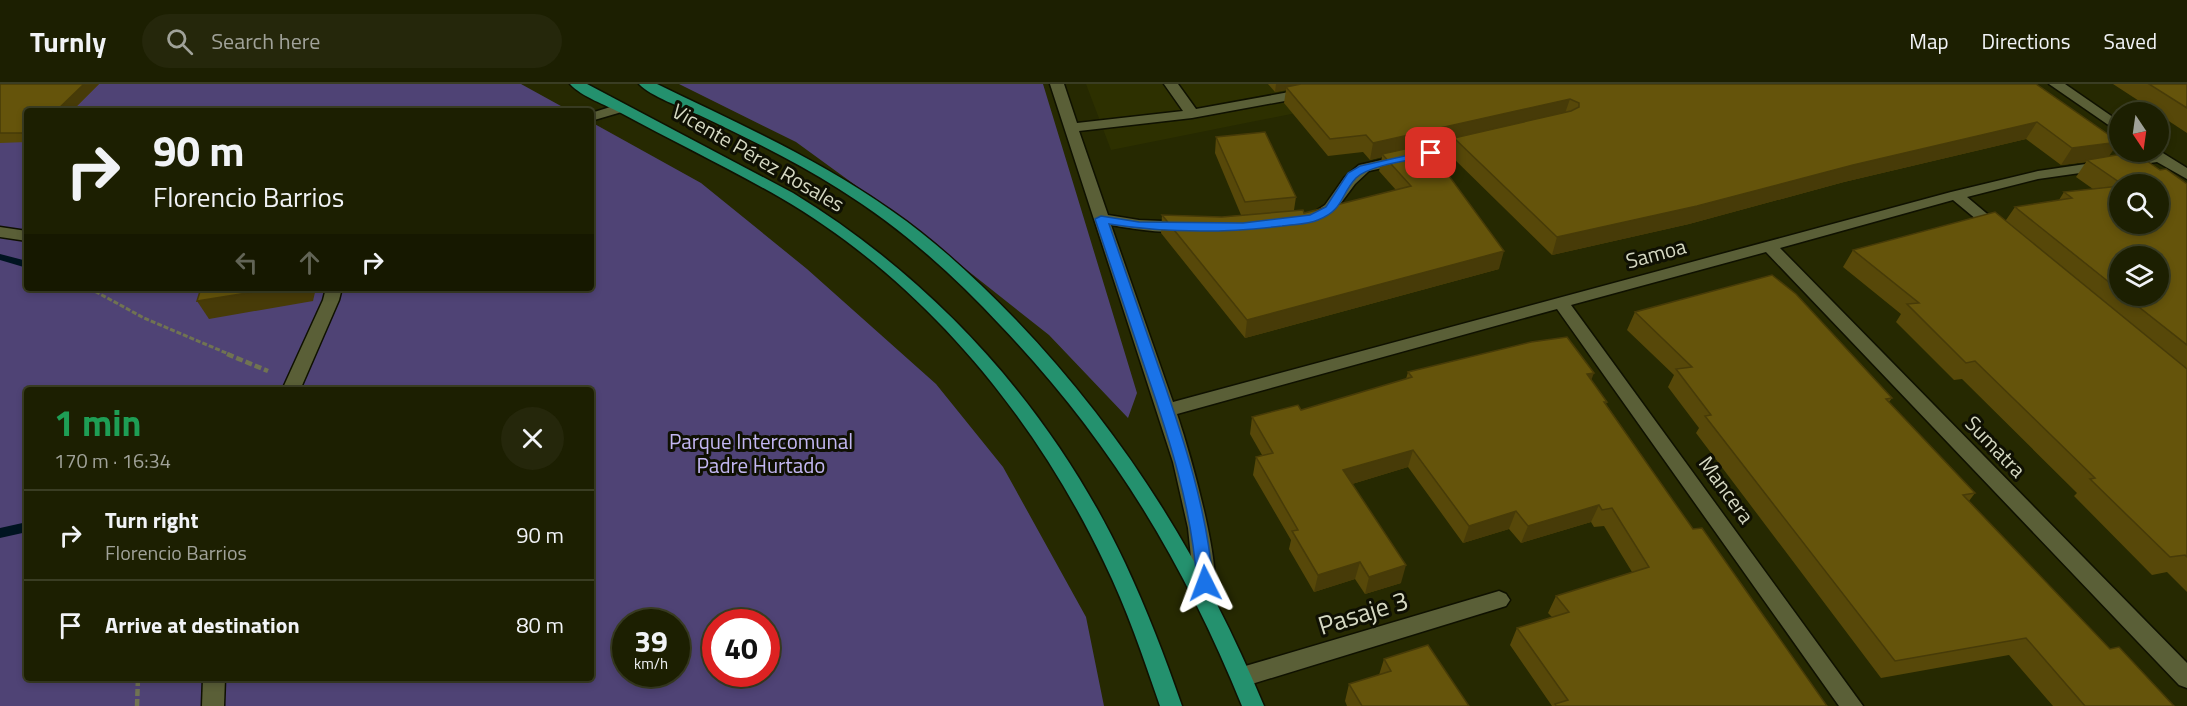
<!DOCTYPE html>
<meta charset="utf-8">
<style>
:root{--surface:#1c1f01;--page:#25270b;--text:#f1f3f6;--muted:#a0a299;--line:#3a3d23}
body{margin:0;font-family:"Titillium Web",sans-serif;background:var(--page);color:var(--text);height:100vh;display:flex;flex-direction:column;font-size:22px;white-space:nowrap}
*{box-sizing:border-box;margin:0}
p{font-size:20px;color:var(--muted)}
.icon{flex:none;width:33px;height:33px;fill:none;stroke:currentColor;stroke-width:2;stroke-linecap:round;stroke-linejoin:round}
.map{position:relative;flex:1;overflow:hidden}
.drawer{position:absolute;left:24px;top:303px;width:570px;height:294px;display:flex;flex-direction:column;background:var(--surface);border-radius:6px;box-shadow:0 3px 9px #0003,0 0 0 2px var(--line)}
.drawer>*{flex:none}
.guide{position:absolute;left:24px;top:24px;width:570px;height:183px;border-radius:6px;box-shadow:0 3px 9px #0003,0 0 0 2px var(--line);background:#1c1f01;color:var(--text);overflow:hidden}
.needle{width:39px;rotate:167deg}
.controls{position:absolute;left:2109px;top:18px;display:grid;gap:12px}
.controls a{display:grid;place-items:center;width:60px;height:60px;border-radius:50%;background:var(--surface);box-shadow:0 3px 9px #0003,0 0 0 2px var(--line);font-size:30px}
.speed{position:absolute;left:612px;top:525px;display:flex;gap:12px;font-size:30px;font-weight:700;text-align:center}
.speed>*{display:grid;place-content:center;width:78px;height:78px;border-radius:50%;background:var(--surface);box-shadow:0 3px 9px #0003,0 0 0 2px var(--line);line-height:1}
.speed small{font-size:15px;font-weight:400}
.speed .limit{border:9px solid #d22;background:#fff;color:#111}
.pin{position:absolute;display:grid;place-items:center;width:51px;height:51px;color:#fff;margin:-26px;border-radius:12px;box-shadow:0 3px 9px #0006}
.me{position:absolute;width:66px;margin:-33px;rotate:357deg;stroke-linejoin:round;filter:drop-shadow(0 0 4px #0008)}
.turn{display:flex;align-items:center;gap:21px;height:126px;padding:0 30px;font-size:27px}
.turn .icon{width:78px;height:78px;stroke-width:2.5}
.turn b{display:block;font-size:42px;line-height:51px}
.lanes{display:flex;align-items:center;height:57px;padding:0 30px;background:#0003;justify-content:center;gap:30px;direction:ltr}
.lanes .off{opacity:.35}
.round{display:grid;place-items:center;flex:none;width:63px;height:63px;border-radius:32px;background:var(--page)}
.headline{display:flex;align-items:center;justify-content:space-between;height:102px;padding:0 30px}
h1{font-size:36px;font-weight:700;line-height:45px;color:#1e9e55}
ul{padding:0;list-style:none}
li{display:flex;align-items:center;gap:18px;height:90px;padding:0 30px;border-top:2px solid var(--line)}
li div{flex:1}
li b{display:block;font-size:22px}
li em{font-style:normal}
header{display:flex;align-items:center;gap:36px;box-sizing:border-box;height:84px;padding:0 30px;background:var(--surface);border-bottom:2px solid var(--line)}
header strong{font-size:28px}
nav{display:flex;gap:33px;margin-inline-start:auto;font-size:21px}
.search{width:420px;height:54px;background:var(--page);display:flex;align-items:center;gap:15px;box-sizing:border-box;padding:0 21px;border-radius:33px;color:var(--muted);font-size:22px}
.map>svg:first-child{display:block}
</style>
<header>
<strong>Turnly</strong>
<div class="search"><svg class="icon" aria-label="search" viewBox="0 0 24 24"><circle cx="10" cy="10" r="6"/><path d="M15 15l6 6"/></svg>Search here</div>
<nav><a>Map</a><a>Directions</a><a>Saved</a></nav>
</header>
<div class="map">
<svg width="2187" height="622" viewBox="0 0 2187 622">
<rect width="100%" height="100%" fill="#262901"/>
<path fill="#2d3000" d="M1086 0H1441L1111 66Z"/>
<g fill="#4f4375" fill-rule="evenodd">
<path d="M0 0H521L570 27H27V204H591V38L701 99 807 185 936 300 1003 383 1086 533 1104 622H0ZM27 306H591V594H27ZM626 538H676V590H626ZM716 538H766V590H716Z"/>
<path d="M679 0H1043L1137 309 1128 334 1049 251 910 141 796 58Z"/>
</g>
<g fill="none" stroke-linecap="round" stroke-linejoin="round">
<g fill="#001421" fill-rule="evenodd">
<path d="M0 170 27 177V184L0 176Z"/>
<path d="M27 438V448L0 454V444Z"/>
</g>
<defs>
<g id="minor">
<path d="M1050 0H1064L1077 39 1183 27 1164 0H1178L1196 25 1333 0H1362L1355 4 1192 34 1079 47 1108 131 1139 136 1187 138 1195 143C1185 154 1127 144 1111 141L1173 318 1951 108 2038 87 2147 71 2145 68 2158 66 2187 84V95L2157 78 2038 95 1967 113 2004 144 2007 147 2004 150H1994L1953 116 1780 164 2187 579V604L2179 601 1766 168 1571 221 1863 622H1839L1557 225 1177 330C1188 362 1226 491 1212 518L1205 521 1198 518 1195 512 1188 444 1173 378Z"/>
<path d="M2049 0H2065L2120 38V49Z"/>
<path d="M620 20 627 24 625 27 591 37V29Z"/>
<path d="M1475 55 1480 56 1482 59 1480 62 1369 87 1355 100 1335 127 1313 139 1305 134 1325 121 1344 94 1359 81Z"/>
<path d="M0 143 27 147V157L0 153Z"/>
<path d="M326 204H342L339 216 300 306H282L323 216Z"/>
<path d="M1499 507 1506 510 1510 516 1506 522 1242 603 1234 600 1231 593 1234 586 1242 583Z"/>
<path d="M203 594H225L224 622H202Z"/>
</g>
<g id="major">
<path d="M570 0H587L793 109C937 197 1053 326 1125 479 1147 526 1165 573 1182 622H1160C1143 573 1127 525 1104 478 1034 331 923 197 781 114 729 84 674 58 621 29 606 21 582 13 570 0Z"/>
<path d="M639 0H657C737 39 819 75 892 127 937 158 977 196 1015 235 1125 350 1203 476 1264 622H1242C1183 477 1110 356 1001 242 953 190 900 143 839 105 795 77 747 54 699 31 683 24 650 12 639 0Z"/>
</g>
</defs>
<use href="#minor" stroke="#0f1100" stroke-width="3"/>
<use href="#major" stroke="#0f1100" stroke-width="3"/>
<path stroke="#707352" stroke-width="3" stroke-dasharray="5 2" stroke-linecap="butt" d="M89 204 144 234 231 271"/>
<g stroke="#707352" stroke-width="4.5" stroke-dasharray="7 3" stroke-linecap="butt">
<path d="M227 270 268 287"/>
<path d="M137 622 138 594"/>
</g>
<use href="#minor" fill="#5a5f37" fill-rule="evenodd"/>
<use href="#major" fill="#24916e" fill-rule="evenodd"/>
</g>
<g fill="#574809" fill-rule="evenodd">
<path d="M0 0H99L72 27H27V58L0 59Z"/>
<path d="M1268 0H2036L2109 72 2160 86 2187 100V508L2167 488 2152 491 2074 412 2077 409 1962 295 1954 296 1896 238 1901 230 1843 183 1853 166 2006 136 2015 123 2059 116 2064 108 2093 105 2076 93 2086 78 2061 81 2026 55 1844 98 1689 140 1552 171 1450 71 1453 57 1440 60 1436 75 1499 185 1245 254 1161 149 1162 131 1222 133 1241 131 1215 69 1216 53 1296 113 1294 126 1304 129 1396 106 1379 87 1382 73 1370 76 1363 68 1328 72 1284 19 1286 6 1275 8ZM2120 100H2158L2120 140ZM2120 172 2158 212H2120Z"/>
<path d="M2113 0H2187V49L2158 30V28H2156Z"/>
<path d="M1635 228 1892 314 1889 318 1975 409 1969 417 2110 565 2174 622H2053L2009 571 1881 594 1696 349 1699 344 1668 303 1674 291 1627 246Z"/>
<path d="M1408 288 1591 296 1607 318 1606 320 1693 445 1827 622H1552L1510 561 1517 544 1552 533 1548 529 1556 512 1632 488 1604 442 1594 443 1591 438 1521 459 1509 445 1463 459 1408 383 1352 400 1401 499 1365 510 1355 495 1314 508 1289 465 1291 456 1253 391 1256 373 1262 371 1250 350 1252 333 1301 326 1406 295Z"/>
<path d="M1384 575 1469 622H1347L1345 617 1349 600 1379 591Z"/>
</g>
<g fill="#473b08">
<path d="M84 0H99L72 27H56Z"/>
<path d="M1276 0H1320L1286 3V6L1275 8Z"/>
<path d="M1570 15 1564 32 1454 54 1453 57 1440 60 1437 74 1426 83 1382 70V73L1370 76 1373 59Z"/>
<path d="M2037 38 2026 55 1844 98 1689 140 1552 171 1557 153 1853 81Z"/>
<path d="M27 44V56L22 49Z"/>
<path d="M2119 58 2107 75 2087 76 2086 78 2061 81 2072 64Z"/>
<path d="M1504 167 1499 185 1245 254 1247 236Z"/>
<path d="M277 204H316L313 217 209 235 197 217Z"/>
<path d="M1594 289 1587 307V290Z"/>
<path d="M1413 366 1408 383 1339 404 1343 386Z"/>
<path d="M1599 421 1591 438 1521 459 1528 442Z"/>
<path d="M1516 427 1509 445 1463 459 1469 442Z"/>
<path d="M1360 478 1355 495 1314 508 1318 491Z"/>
<path d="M1406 481 1401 499 1365 510 1369 493Z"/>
</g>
<g fill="#65540b" stroke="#473b08" stroke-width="1.5">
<path d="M0 0H84L56 27H27V44L22 49H0Z"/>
<path d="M1301 0H2036L2119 58 2072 64 2037 38 1853 81 1697 122 1557 153 1454 54 1571 27 1579 23V19L1570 15 1373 59 1366 51 1330 55 1286 3Z"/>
<path d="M2149 0H2187V24Z"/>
<path d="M1265 48 1296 113 1245 118 1216 53Z"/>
<path d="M1441 57 1430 66 1504 167 1247 236 1162 131 1222 133 1303 126 1304 129 1411 102 1382 70Z"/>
<path d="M2134 68 2160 86 2166 85 2187 100V261L2125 212H2158V172H2120V207L2015 123 2072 114 2064 108 2120 102V140H2158V100H2122L2087 76Z"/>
<path d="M1995 128 2187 285V473L2185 471 2170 473 2090 395 2095 394 1975 277 1966 279 1907 220 1919 219 1853 166Z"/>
<path d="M1772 191 1796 210 1892 314 1886 315 1975 409 1963 411 2110 565 2119 563 2174 622H2085L2026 554 1895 577 1705 332 1711 331 1676 285 1692 283 1635 228Z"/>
<path d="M201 204H277L197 217Z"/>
<path d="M1567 253 1594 289 1587 290 1607 318H1604L1693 445 1702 444 1827 622H1556L1555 620 1568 616 1517 544 1569 528 1556 512 1649 483 1612 424 1602 426 1599 421 1528 442 1516 427 1469 442 1413 366 1343 386 1406 481 1369 493 1360 478 1318 491 1292 447 1298 446 1256 373 1273 369 1252 333 1298 321 1301 326 1412 293 1408 288 1531 258Z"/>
<path d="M1428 561 1469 622H1362L1349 600 1391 587 1384 575Z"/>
</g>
<path fill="#1a73e8" stroke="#114b97" stroke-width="1.5" d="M1431 66 1436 69 1435 71C1416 76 1370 80 1356 94 1340 111 1344 126 1318 136 1307 141 1293 140 1282 142 1224 149 1166 149 1109 140 1126 189 1143 238 1160 287 1184 356 1207 425 1213 499L1210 504 1205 505 1199 504 1197 499C1192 425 1170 356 1146 287 1129 236 1112 186 1095 135L1101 132 1139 138 1243 139 1310 131 1326 123 1348 89 1360 82Z"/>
<g text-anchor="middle" stroke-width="6" stroke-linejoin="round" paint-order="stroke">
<g font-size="21" fill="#d5d8c2" stroke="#0f1003">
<text transform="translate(758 74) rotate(30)" y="7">Vicente Pérez Rosales</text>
<text transform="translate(1656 170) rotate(-15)" y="7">Samoa</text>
<text transform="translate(1995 363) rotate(46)" y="7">Sumatra</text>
<text transform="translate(1726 406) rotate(54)" y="7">Mancera</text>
</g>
<g font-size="21" fill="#c3b7f2" stroke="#0f1003">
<text x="761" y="365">Parque Intercomunal<tspan x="761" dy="24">Padre Hurtado</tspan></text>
</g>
<g font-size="26" fill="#d5d8c2" stroke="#0f1003">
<text transform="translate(1363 529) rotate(-17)" y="9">Pasaje 3</text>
</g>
</g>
</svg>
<div class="controls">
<a><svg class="needle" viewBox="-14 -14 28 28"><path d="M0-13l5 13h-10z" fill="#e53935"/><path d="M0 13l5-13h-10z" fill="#a0a299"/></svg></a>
<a><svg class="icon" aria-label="search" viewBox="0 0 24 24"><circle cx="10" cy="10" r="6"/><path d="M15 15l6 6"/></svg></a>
<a><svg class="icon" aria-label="layers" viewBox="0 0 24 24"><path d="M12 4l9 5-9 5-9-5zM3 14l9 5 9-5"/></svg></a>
</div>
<div class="speed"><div>39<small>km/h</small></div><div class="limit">40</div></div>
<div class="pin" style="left:1431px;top:69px;background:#d93025"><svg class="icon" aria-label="arrive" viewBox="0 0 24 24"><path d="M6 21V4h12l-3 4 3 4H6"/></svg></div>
<svg class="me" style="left:1205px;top:499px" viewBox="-20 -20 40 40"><path d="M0-17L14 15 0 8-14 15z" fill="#1a73e8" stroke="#fff" stroke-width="4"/></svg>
<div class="guide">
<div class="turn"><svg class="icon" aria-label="right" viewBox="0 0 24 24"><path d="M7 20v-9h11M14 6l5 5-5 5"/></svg><div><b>90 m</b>Florencio Barrios</div></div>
<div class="lanes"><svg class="icon off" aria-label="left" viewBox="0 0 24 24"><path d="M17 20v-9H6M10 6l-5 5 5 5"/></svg><svg class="icon off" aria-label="ahead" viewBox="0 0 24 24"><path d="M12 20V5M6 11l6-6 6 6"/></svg><svg class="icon" aria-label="right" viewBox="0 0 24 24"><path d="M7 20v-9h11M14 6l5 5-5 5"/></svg></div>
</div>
<section class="drawer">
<div class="headline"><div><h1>1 min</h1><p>170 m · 16:34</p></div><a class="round"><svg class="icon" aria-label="close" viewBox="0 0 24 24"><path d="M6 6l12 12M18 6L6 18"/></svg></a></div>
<ul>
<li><svg class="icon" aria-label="right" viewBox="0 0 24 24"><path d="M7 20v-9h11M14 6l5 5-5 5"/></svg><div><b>Turn right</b><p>Florencio Barrios</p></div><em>90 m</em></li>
<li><svg class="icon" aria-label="arrive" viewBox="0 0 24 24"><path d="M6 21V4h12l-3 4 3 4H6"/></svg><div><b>Arrive at destination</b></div><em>80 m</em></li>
</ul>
</section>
</div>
